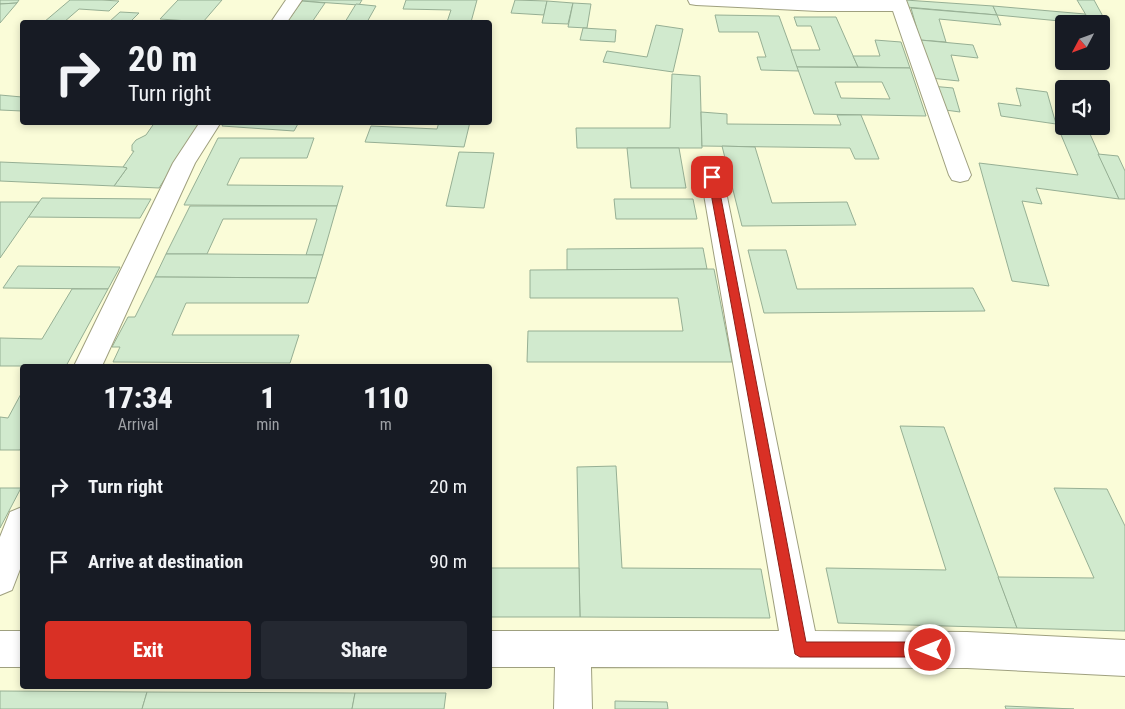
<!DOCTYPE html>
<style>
:root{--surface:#171b24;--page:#242831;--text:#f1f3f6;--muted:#9ea1a6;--accent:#d93025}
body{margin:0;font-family:"Roboto Condensed",sans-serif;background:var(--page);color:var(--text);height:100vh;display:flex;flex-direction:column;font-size:19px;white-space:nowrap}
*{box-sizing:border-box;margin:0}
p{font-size:16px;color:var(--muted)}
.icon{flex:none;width:28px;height:28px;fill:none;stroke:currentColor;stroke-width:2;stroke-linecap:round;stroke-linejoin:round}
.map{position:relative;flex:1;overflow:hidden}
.sheet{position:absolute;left:20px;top:364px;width:472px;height:325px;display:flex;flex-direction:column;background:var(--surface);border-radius:5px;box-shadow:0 2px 8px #0003}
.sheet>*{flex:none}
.top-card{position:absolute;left:20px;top:20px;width:472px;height:105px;border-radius:5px;box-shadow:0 2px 8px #0003;background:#171b24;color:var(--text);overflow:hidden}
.needle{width:32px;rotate:229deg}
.fabs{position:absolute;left:1055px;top:15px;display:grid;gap:10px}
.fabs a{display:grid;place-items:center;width:55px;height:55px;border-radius:5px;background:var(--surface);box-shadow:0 2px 8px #0003;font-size:25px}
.pin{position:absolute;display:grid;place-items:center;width:42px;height:42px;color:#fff;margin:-21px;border-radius:10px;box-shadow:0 2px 8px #0006}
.me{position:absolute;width:55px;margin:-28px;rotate:270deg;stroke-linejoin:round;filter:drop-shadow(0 0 4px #0008)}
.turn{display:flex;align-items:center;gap:18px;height:105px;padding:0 25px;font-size:22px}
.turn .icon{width:65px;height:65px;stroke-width:2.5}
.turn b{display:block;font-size:35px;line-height:42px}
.eta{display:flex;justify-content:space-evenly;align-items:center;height:85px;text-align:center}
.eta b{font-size:30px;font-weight:800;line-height:35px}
.action{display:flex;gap:10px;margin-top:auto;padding:10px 25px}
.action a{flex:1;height:58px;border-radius:5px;background:var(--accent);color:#fff;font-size:20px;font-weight:800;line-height:58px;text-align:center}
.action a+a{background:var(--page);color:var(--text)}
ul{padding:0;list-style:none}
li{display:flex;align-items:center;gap:15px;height:75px;padding:0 25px}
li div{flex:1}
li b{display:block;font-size:19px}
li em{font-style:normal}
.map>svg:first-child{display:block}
</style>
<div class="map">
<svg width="1125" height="709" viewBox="0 0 1125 709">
<rect width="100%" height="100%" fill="#fafcd8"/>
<g fill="#d1eace" stroke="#96af94" fill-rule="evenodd">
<path d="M0 0H19L17 3 0 4Z"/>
<path d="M70 0H102L119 1 109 11 79 9 64 22H44Z"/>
<path d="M178 0H222L203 22 160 19Z"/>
<path d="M303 0H362L359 5 302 1Z"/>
<path d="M406 0H477L471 22H447L451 10 403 9Z"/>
<path d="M515 0 547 1 544 15 511 13Z"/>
<path d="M905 0 993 6 997 15 906 7Z"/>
<path d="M1077 0H1094L1106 22 1089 20Z"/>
<path d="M302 1 325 3 312 22H287Z"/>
<path d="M547 1 573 3 568 24 542 23Z"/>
<path d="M17 3 0 23V4Z"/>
<path d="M573 3 591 4 587 28 568 27Z"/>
<path d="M356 4 376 6 367 22H345Z"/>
<path d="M993 6 1085 14 1091 24 997 15Z"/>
<path d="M911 8 997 15 1001 25 939 19 946 42 920 40Z"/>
<path d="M120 12 139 13 130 22H109Z"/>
<path d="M715 15 779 16 799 71 761 70 757 57H766L758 32H719Z"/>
<path d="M794 17H836L858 67H797L791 50H820L811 26H797Z"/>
<path d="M656 25 683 29 673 72 603 62 607 51 647 57Z"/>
<path d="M583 28 616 30 615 42 580 40Z"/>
<path d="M875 40 901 42 910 68 858 67 853 56H880Z"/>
<path d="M920 40 973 45 978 58 951 55 959 81 930 78Z"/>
<path d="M797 67 910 68 926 116 814 114ZM835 82H882L890 99 841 98Z"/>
<path d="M672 74 700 76 702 148H577L576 128H670Z"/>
<path d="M931 86 953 88 960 112 938 109Z"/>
<path d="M1016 88 1047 92 1056 124 1001 116 998 103 1021 106Z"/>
<path d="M0 95 22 97V111L0 110Z"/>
<path d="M701 112 727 114V124L841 125 837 115H861L879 159H855L850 148 702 146Z"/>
<path d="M155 122H201L159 188 114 186 127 168 123 167 134 151H132V145L136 140 146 135Z"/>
<path d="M224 122H299L294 131 222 126Z"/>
<path d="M439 122H470L464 147 365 142 371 126 437 129Z"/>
<path d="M1059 130 1090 134 1119 199 1036 188 1042 204 1022 201 1049 286 1012 281 979 163 1078 175Z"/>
<path d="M218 138H314L307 158H240L227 185 343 186 337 206 184 205Z"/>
<path d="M722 146 755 147 772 203 847 202 856 225 742 226Z"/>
<path d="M627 148H679L686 188H631Z"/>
<path d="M459 152 494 153 484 208 446 206Z"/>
<path d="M1098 154 1118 156 1125 171V199H1119Z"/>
<path d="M0 162 123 167 127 168 114 186 0 181Z"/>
<path d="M42 198 151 199 140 218 28 217Z"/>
<path d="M614 199H693L697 219H616Z"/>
<path d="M0 202H39L0 258Z"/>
<path d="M190 206H337L323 255H306L317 219H223L207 254H166Z"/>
<path d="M703 248 707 269 567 270V249Z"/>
<path d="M748 250H786L797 289 973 288 985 311 764 313Z"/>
<path d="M166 254H207L323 255 316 278 155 277Z"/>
<path d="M18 266 120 267 108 289 3 288Z"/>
<path d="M714 269 732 362H527L528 331H683L678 298H530V270Z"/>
<path d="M155 277 316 278 308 303H186L172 335H299L290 363 113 362 120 347H112L128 317H135Z"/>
<path d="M72 289H108L66 366H0V338L42 339Z"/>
<path d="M22 392V445L20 450H0V417L8 418Z"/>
<path d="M900 426 944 427 1017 628 838 623 826 568 946 570Z"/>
<path d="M616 466 622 568 761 569 770 618 580 617 577 467Z"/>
<path d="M0 488H21L0 528Z"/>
<path d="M1054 488 1107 489 1125 526V631L1017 628 998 577 1094 578Z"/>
<path d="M490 568H579L580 617H490Z"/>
<path d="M0 691 147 692 142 709H0Z"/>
<path d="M147 692 355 693 352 709H142Z"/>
<path d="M355 693H446L444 709H352Z"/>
<path d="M615 701 667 702 668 709H615Z"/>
<path d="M1005 706 1074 709H1006Z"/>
</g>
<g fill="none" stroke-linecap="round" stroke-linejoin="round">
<defs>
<g id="minor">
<path d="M286 0H302L287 22H271Z"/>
<path d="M688 0H906L971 175 968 180 960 182 952 180 949 175 893 11H818L696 5 690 4Z"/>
<path d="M200 122H221L195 163 102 366H74L173 163Z"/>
<path d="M712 170 720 172 723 177 815 631 967 632 1125 640V676L967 668 591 667 592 709H554L555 667H490V631H779L701 177 704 172Z"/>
<path d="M22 507V564L12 590 0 595V537L10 512Z"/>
<rect x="0" y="631" width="22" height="36"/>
</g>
</defs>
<use href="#minor" stroke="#9fa07f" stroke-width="2"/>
<use href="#minor" fill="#fff" fill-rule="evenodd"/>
</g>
<path fill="#d93025" stroke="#8d1f18" d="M712 174 717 177 806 642H930L935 644 937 650 935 655 930 657H800L795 654 708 177Z"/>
</svg>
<div class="fabs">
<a><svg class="needle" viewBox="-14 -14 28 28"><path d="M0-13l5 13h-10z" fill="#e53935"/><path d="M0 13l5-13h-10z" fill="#9ea1a6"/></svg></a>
<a><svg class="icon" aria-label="sound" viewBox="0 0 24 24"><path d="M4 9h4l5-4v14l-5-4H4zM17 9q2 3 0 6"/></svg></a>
</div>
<div class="pin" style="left:712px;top:177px;background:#d93025"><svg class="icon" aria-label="arrive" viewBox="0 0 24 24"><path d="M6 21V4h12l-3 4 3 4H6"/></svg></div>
<svg class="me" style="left:930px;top:650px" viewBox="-20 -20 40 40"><circle r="17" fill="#d93025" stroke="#fff" stroke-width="3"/><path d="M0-11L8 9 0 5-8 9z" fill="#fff"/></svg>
<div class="top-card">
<div class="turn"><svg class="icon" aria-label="right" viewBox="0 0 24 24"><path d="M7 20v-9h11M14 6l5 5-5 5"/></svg><div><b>20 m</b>Turn right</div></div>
</div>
<section class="sheet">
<div class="eta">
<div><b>17:34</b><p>Arrival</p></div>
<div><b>1</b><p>min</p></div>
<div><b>110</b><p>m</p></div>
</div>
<ul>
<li><svg class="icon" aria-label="right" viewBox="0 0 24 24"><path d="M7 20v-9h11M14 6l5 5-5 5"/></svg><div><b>Turn right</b></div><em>20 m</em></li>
<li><svg class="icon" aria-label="arrive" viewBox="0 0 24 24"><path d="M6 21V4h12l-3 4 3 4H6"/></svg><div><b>Arrive at destination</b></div><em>90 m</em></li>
</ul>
<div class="action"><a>Exit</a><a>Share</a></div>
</section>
</div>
